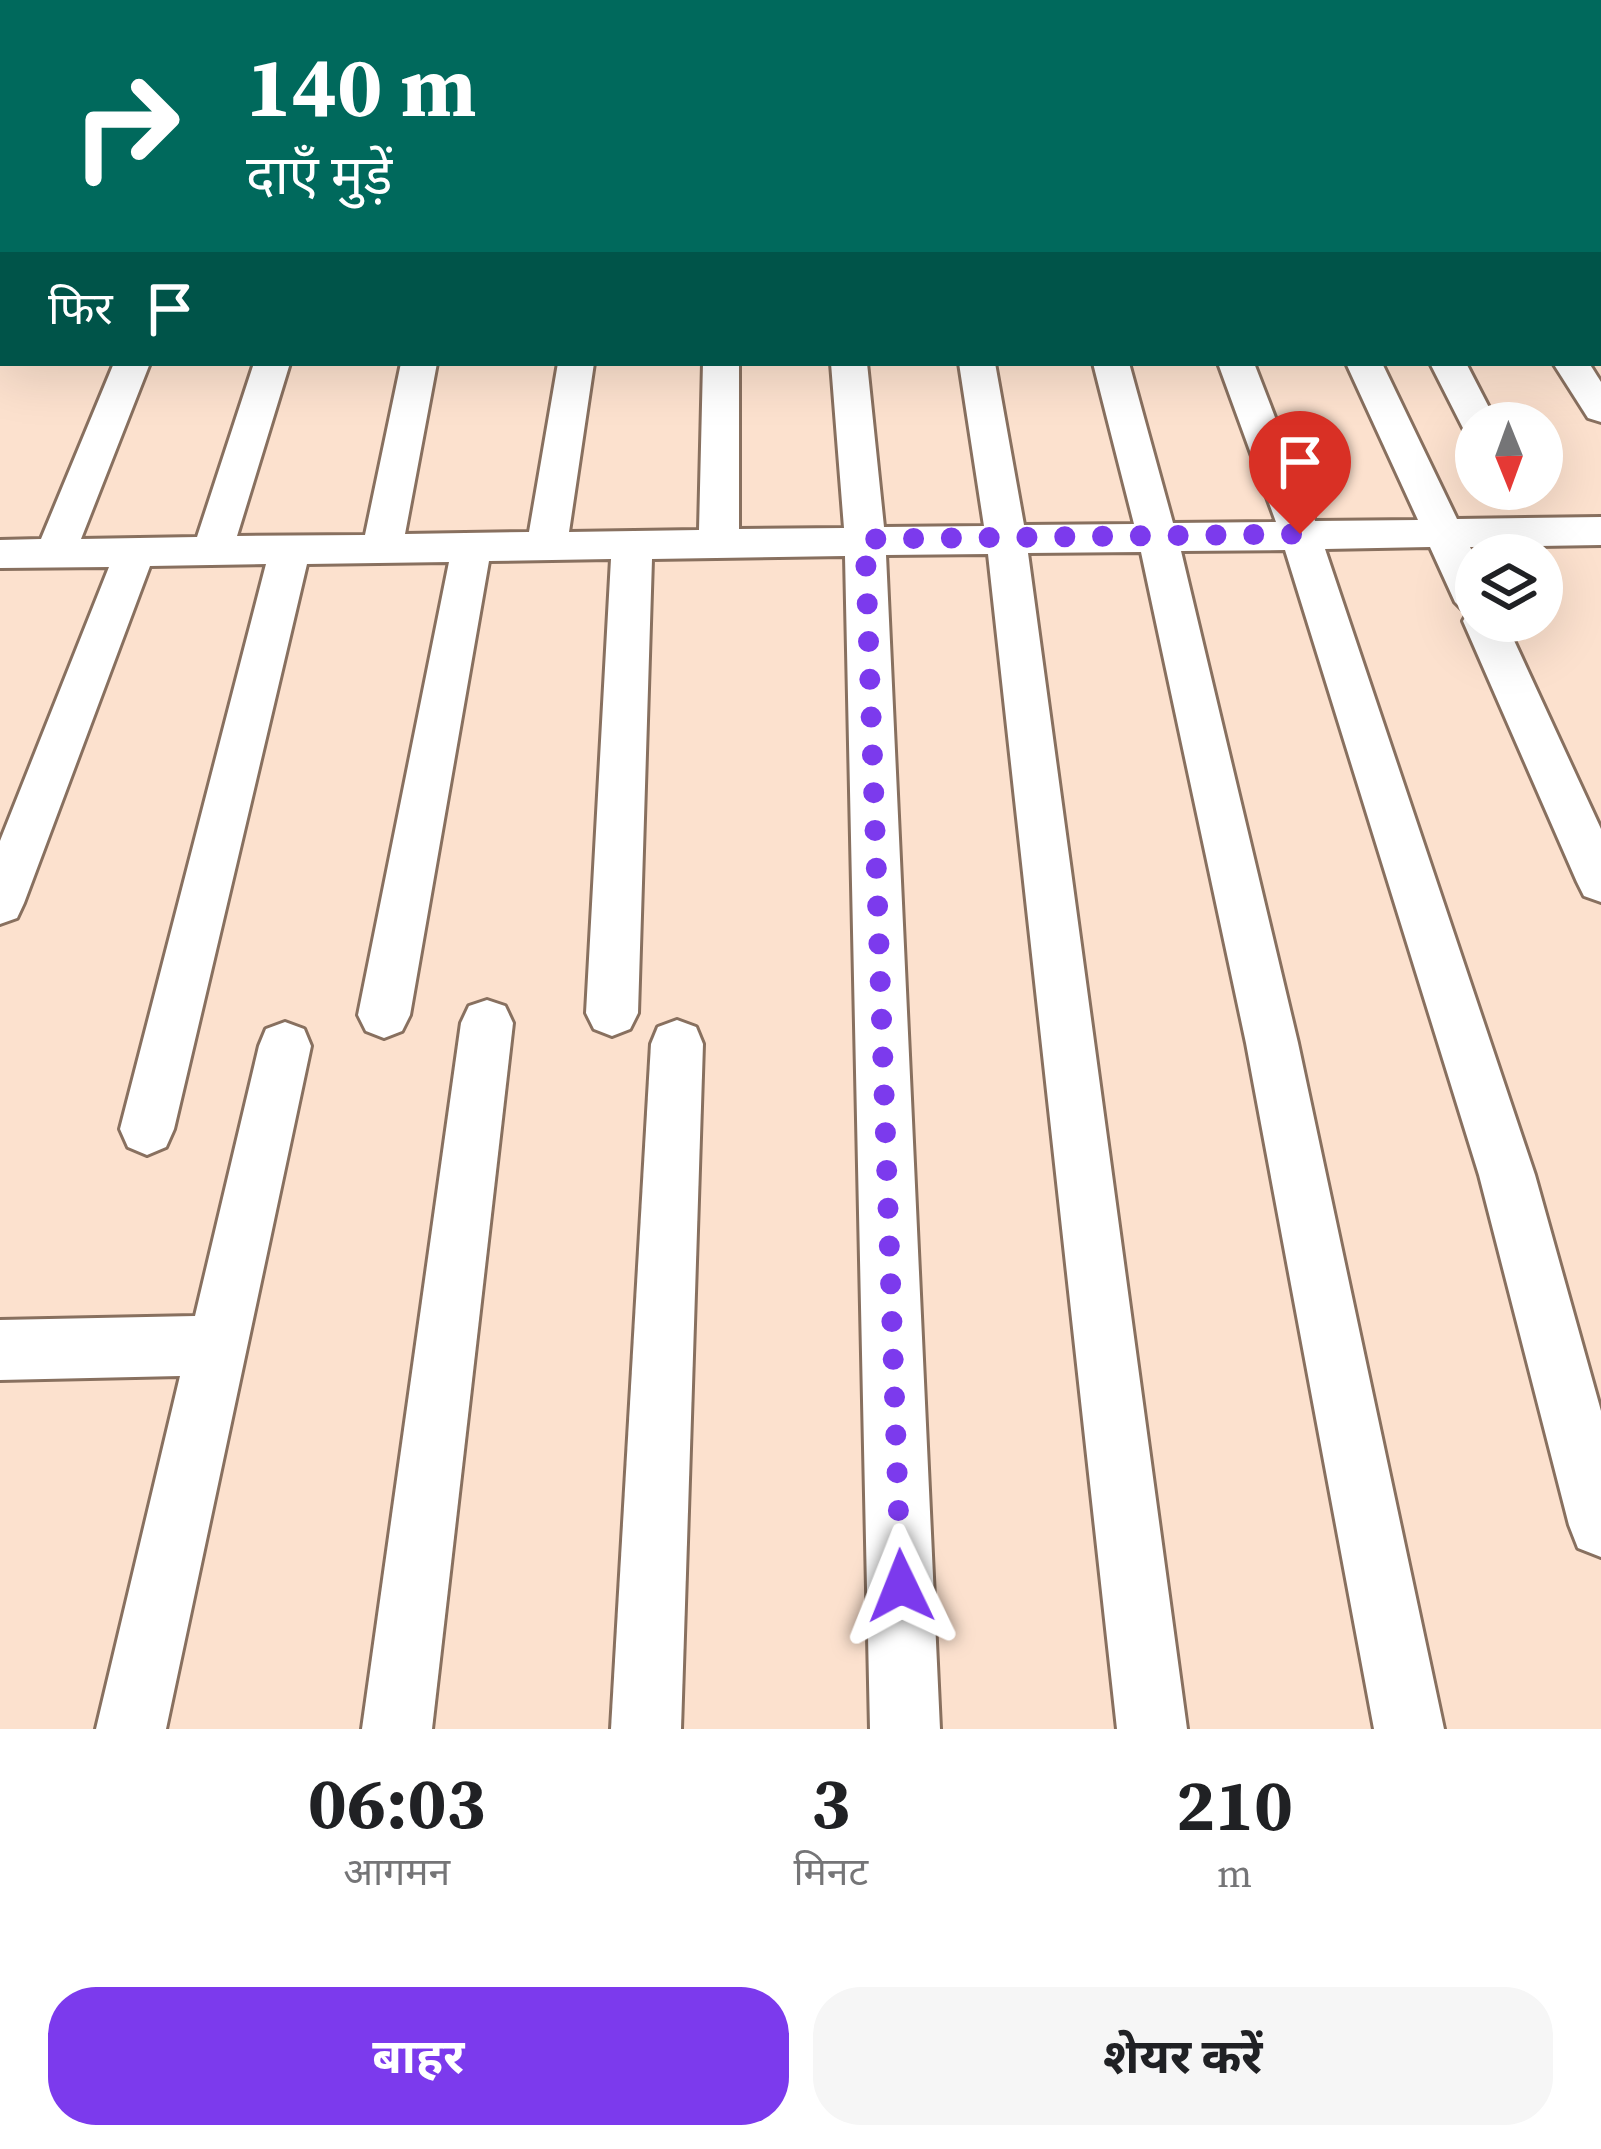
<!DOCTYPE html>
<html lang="hi">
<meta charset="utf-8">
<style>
:root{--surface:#fff;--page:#f6f6f6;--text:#202124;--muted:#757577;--accent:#7c3aed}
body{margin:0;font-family:"Source Serif 4","Noto Sans Devanagari",serif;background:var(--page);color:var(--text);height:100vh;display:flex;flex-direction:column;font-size:45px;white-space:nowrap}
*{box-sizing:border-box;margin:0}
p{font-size:39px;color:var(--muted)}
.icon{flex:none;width:66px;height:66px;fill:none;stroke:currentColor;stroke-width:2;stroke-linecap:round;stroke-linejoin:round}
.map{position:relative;height:1729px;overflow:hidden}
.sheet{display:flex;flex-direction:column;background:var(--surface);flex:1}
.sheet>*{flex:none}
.guide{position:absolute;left:0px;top:0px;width:1602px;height:366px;box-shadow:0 12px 48px #0002;background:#00695c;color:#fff;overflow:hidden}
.needle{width:78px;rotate:179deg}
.controls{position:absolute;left:1455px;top:402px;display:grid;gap:24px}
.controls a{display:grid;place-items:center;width:108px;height:108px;border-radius:50%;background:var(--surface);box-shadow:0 12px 48px #0002;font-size:60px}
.pin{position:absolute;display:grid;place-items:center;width:102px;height:102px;color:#fff;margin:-123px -51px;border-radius:50% 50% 50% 0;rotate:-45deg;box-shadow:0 0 12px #0007}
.pin .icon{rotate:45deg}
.me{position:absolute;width:132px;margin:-66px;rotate:358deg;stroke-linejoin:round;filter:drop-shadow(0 0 9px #0008)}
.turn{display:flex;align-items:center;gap:42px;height:252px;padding:0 48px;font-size:54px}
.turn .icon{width:156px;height:156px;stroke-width:2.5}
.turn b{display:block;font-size:84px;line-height:102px}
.then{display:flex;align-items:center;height:114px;padding:0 48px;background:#0003;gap:24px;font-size:45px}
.eta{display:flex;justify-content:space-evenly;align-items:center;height:204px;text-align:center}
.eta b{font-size:72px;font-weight:700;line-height:84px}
.primary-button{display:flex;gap:24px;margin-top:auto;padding:24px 48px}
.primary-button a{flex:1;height:138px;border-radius:48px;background:var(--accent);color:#fff;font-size:48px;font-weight:700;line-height:138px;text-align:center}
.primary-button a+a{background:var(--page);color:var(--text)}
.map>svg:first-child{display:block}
</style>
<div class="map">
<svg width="1601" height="1729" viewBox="0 0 1601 1729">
<rect width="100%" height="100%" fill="#fce1ce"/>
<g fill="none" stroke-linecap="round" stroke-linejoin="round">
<defs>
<g id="street">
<path d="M517 0H543L544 3H516Z"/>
<path d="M591 0H617L618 3H590Z"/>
<path d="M696 0H722L723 3H695Z"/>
<path d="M802 0H828L829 3H801Z"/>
<path d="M910 0H936L937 3H909Z"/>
<path d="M999 0H1025L1027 3H999Z"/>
<path d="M1103 0H1129L1130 3H1102Z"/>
<path d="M1174 0H1200L1202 3H1174Z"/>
<path d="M1301 0H1327L1330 3H1302Z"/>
<path d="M1409 0H1435L1438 3H1410Z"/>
<path d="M1507 0H1533L1536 3H1508Z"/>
<path d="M0 14H3L0 40Z"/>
<path d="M1599 56 1601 57V77L1599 76Z"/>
<rect x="1599" y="135" width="2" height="20"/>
<path d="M3 185V211L0 212V186Z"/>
<path d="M1599 215 1601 216V237L1599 236Z"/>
<rect x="1599" y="267" width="2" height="23"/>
<path d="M3 311V338L0 339V312Z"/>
<path d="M114 363H150L81 539 197 537 254 363H290L237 536 365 535 401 363H437L405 534 529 532 558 363H594L569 532 699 530 703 363H739V529L844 528 831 363H867L884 527 984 526 959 363H995L1024 525 1134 524 1093 363H1129L1173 523 1276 522 1218 363H1254L1315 521 1418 520 1346 363H1382L1457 519 1601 517V545L1470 547 1476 559V621H1505L1601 829V902L1584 896 1577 882 1463 621 1467 614 1455 602 1430 547 1325 549 1535 1175 1601 1411V1557L1578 1548 1569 1525 1479 1175 1285 550 1181 551 1298 1043 1444 1729H1374L1246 1043 1141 552 1028 553 1187 1729H1117L988 554 886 555 940 1729H870L845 556 652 559 638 1013 630 1029 612 1036 594 1029 586 1013 611 559 489 561 410 1015 402 1031 384 1038 366 1031 358 1015 449 562 307 564 174 1129 166 1147 147 1155 128 1147 120 1129 266 564 150 566 24 903 17 918 0 924V841L109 567 0 568V540L41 539Z"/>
<path d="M1430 363H1466L1497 423H1476V435L1465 432Z"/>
<path d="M1553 363H1589L1601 382V422L1588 418Z"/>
<path d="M487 1000 505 1006 513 1023 432 1729H362L461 1023 469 1006Z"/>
<path d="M677 1020 696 1027 703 1044 681 1729H611L651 1044 658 1027Z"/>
<path d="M285 1022 304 1029 311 1046 166 1729H96L180 1376 0 1380V1320L195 1316 259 1046 266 1029Z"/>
</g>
</defs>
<use href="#street" stroke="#88705f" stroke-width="6"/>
<use href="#street" fill="#fff" fill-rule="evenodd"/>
</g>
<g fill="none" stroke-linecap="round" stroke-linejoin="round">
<path stroke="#7c3aed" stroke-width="21" stroke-dasharray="0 37.8" d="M901 1586 865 539 1300 534"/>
</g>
</svg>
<div class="controls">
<a><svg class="needle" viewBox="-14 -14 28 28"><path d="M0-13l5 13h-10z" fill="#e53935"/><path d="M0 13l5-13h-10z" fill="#757577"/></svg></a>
<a><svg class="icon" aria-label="layers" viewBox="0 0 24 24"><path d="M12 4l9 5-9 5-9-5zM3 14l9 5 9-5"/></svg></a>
</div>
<div class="pin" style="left:1300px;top:534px;background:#d93025"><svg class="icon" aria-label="arrive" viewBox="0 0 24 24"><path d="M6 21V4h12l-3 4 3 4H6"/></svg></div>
<svg class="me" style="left:901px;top:1586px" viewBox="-20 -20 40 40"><path d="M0-17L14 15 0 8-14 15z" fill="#7c3aed" stroke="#fff" stroke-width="4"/></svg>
<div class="guide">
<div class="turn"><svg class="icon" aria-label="right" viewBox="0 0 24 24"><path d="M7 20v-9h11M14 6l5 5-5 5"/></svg><div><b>140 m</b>दाएँ मुड़ें</div></div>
<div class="then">फिर<svg class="icon" aria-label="arrive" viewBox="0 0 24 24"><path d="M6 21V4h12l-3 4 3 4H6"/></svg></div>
</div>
</div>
<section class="sheet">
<div class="eta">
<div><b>06:03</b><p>आगमन</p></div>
<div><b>3</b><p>मिनट</p></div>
<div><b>210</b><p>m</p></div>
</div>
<div class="primary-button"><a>बाहर</a><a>शेयर करें</a></div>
</section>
